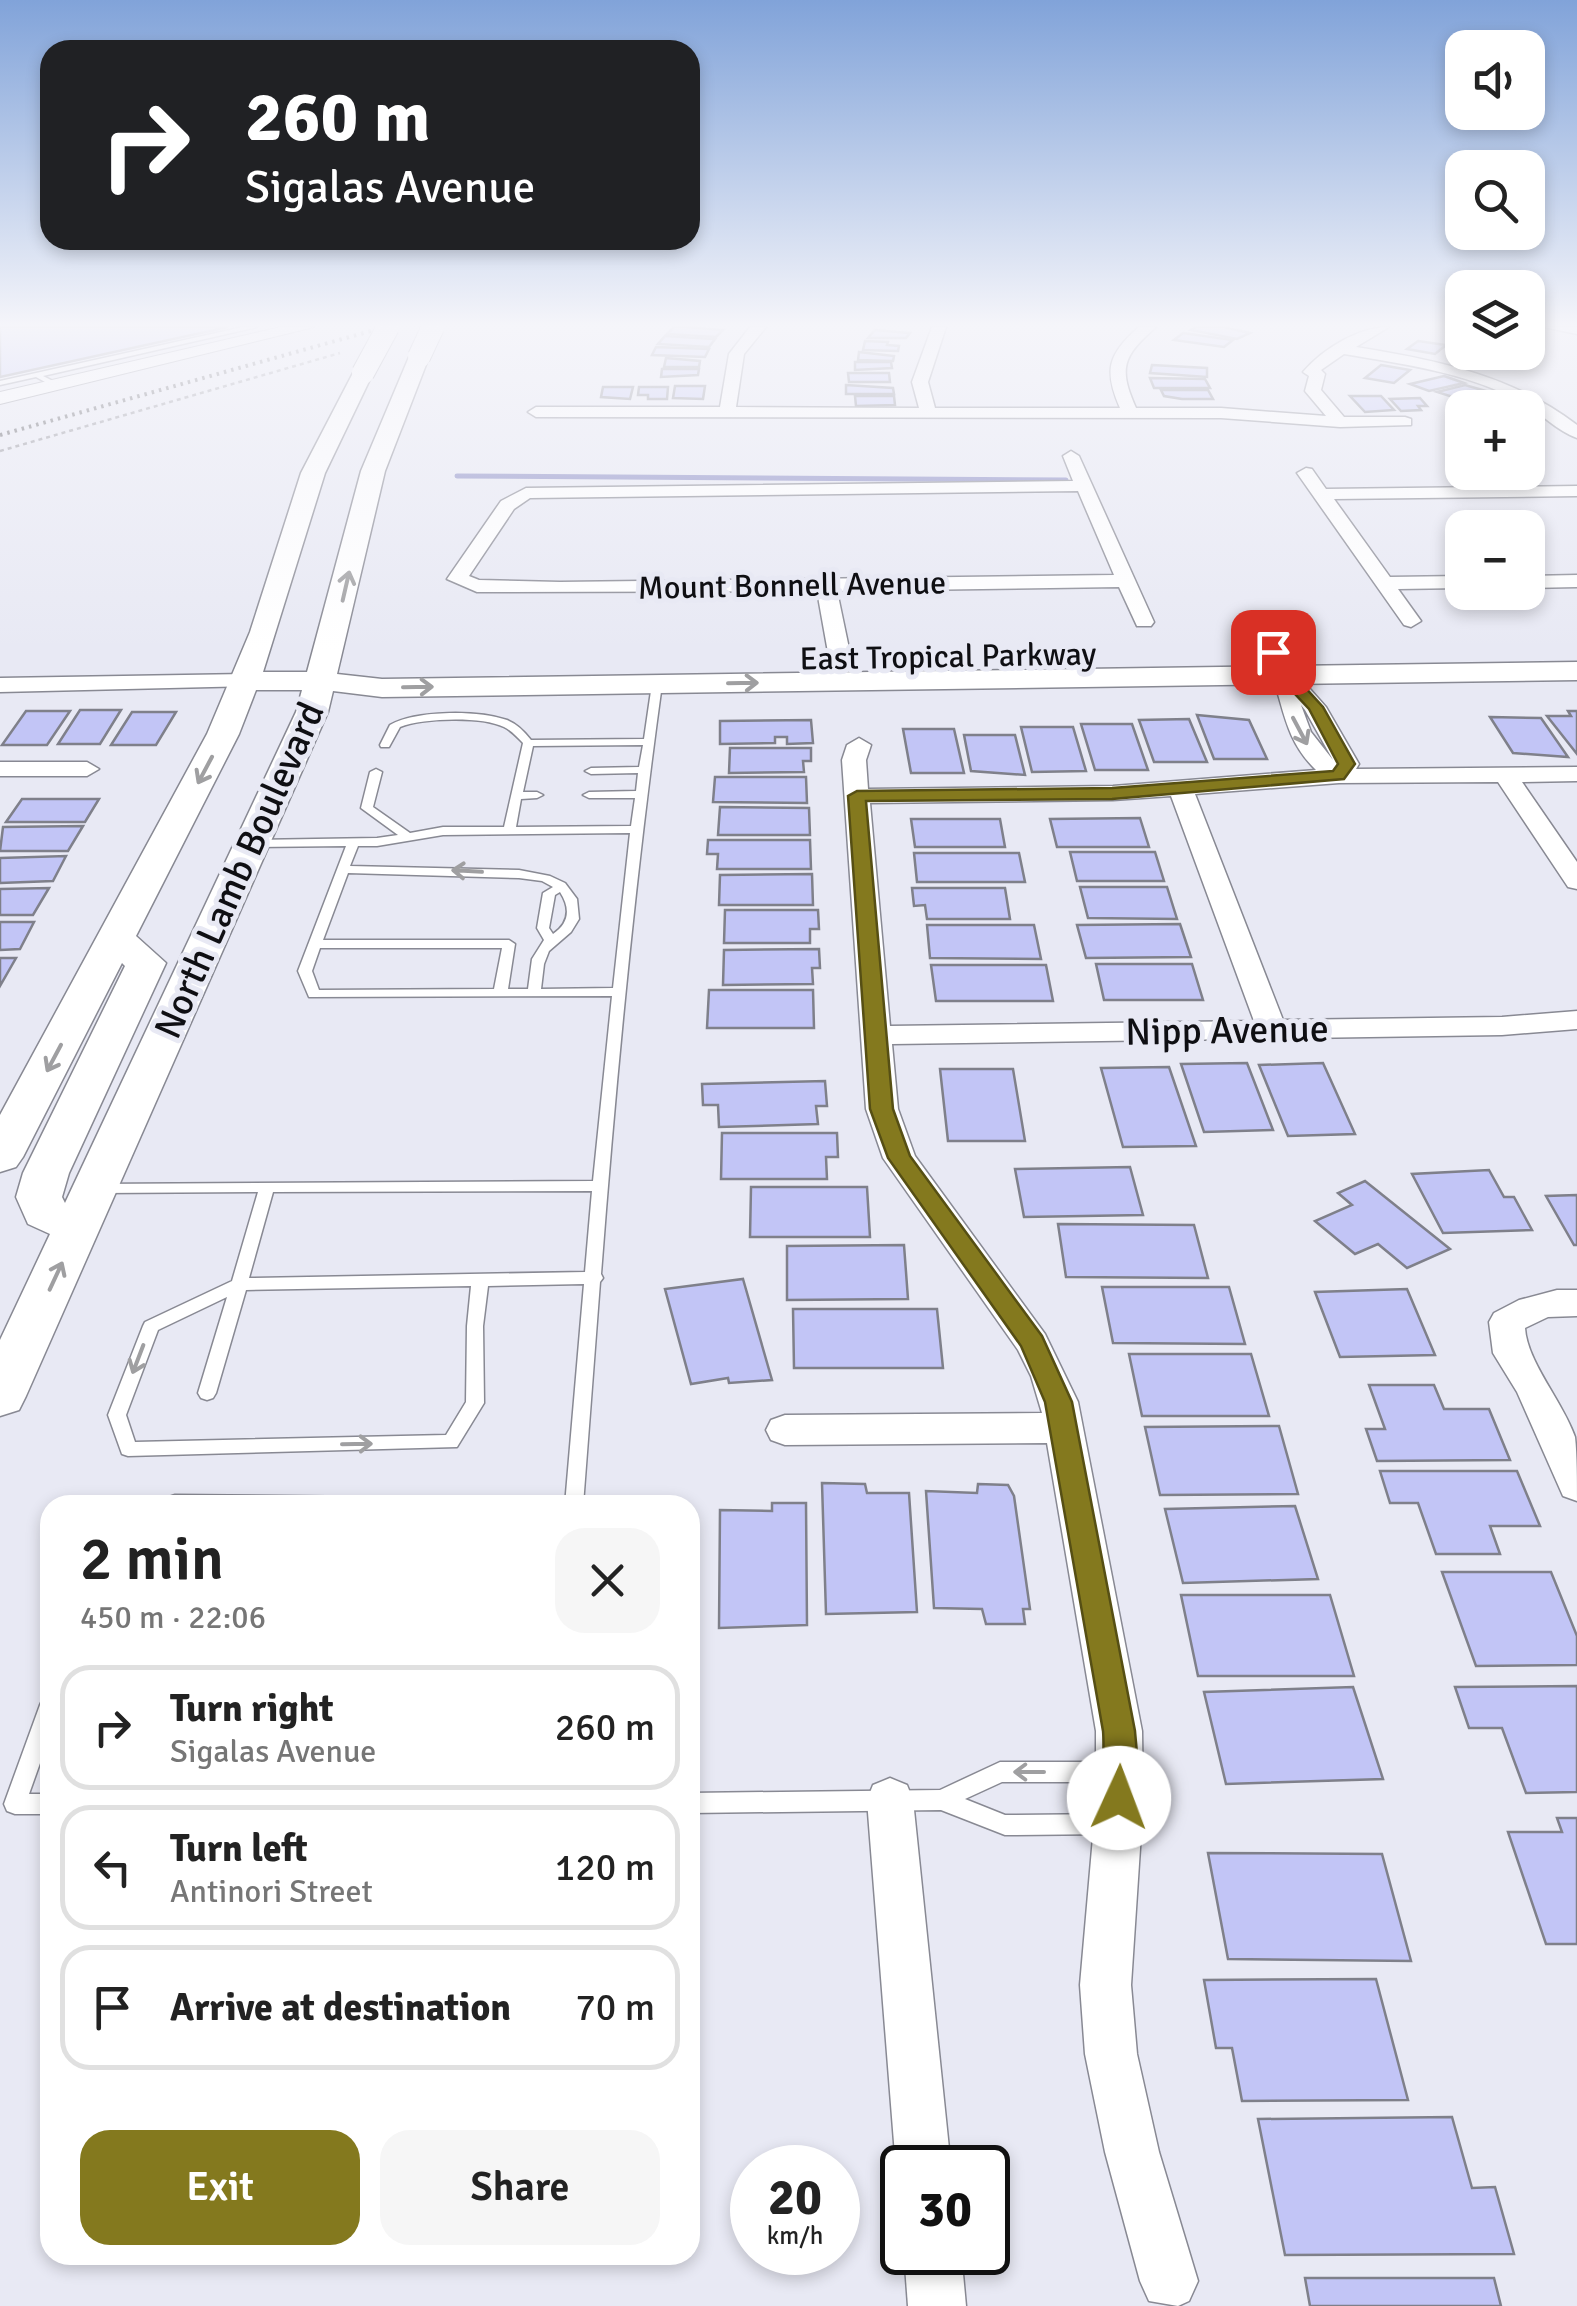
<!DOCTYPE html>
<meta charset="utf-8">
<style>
:root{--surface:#fff;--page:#f6f6f6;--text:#222;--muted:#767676;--line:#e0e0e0;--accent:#84791e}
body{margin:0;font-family:Signika,sans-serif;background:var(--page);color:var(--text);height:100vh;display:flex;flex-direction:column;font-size:38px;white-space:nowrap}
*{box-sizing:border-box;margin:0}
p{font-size:32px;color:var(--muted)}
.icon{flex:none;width:55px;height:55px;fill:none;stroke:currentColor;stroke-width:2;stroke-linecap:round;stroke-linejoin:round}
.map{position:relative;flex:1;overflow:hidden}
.side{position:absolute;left:40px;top:1495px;width:660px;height:770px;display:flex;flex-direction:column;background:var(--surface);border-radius:30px;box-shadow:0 5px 15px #0003}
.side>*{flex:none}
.guide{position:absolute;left:40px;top:40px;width:660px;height:210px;border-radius:30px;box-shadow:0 5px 15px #0003;background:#202124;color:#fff;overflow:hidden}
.tools{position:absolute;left:1445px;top:30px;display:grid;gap:20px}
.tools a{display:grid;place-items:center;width:100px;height:100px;border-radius:20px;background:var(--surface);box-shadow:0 5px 15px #0003;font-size:50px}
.speed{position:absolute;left:730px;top:2145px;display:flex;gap:20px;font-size:50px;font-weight:700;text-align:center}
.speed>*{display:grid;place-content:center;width:130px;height:130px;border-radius:50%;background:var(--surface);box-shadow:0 5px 15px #0003;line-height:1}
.speed small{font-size:25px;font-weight:400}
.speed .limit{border:5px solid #111;border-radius:15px;background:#fff;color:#111}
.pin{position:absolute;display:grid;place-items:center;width:85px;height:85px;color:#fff;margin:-42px;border-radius:20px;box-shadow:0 5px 15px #0006}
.me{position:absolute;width:110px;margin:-55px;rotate:2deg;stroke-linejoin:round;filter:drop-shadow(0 0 8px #0008)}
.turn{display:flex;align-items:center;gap:35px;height:210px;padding:0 40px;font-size:45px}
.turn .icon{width:130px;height:130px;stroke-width:2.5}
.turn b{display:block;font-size:70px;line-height:85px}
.round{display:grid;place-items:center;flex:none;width:105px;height:105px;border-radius:30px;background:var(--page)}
.summary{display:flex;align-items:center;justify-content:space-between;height:170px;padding:0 40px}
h1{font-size:60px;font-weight:600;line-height:75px}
.action{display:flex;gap:20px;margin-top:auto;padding:20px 40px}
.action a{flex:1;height:115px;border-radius:30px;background:var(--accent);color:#fff;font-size:40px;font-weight:600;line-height:115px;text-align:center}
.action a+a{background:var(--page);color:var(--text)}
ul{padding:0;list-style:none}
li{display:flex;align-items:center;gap:30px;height:125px;margin:0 20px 15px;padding:0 20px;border:5px solid var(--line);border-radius:30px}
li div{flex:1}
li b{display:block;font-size:38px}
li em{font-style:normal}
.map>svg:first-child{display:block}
</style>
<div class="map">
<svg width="1577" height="2306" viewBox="0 0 1577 2306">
<rect width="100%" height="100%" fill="#e8e9f4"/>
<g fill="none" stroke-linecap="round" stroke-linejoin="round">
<path stroke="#8789c3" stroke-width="5" d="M457 476 1066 480"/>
</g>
<g fill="#c2c5f6" stroke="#7f808a" stroke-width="2.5">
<path d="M0 327H228L0 377Z"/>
<path d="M674 327H685L723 330 716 337 667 334Z"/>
<path d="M1196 327H1223L1250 333 1237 339 1191 330Z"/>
<path d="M875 330 910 333 906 338H868Z"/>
<path d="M1183 333 1233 340 1224 347 1174 340Z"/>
<path d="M665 336 715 339 709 347 658 344Z"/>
<path d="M865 341 888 342 887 345 899 346 898 351 863 350Z"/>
<path d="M1418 341 1446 345 1435 354 1407 349Z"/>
<path d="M656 347 709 349 705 357 652 355Z"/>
<path d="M859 352 894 356 893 361 858 360Z"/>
<path d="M666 358 700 361 699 367H664Z"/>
<path d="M855 362H891L892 368 855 370Z"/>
<path d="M1152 365 1207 368V377L1150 373Z"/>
<path d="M1381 365 1410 370 1394 383 1365 378Z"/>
<path d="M662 369H699L698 375 661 377Z"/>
<path d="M848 373H889L890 382H849Z"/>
<path d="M1444 376 1464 383 1429 391 1410 384Z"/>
<path d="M1150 378 1205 379 1210 388H1154Z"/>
<path d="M846 385 893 388 894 394H846Z"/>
<path d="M1465 385 1486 391 1459 399 1437 392Z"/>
<path d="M675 386H705L703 399 673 398Z"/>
<path d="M603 387H633L630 399 601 397Z"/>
<path d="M639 387H668L667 399H648V395H638Z"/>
<path d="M1161 390H1208L1213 399H1182L1164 396Z"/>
<path d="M855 396H894L895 405 856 406Z"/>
<path d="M1350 396H1381L1394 410 1365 412Z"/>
<path d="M1420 398 1427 406H1418L1421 410 1401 411 1390 399Z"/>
<path d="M80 710H121L100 744H58Z"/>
<path d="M26 711H70L47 745H2Z"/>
<path d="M1568 711H1577V754L1547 716H1571Z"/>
<path d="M132 712H176L156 745H111Z"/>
<path d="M1197 715 1249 720 1267 759H1214Z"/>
<path d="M1490 717 1541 718 1568 757 1513 753Z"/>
<path d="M1189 719 1207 762H1154L1139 720Z"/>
<path d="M811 720 813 743 787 744V737H775V743L720 744V721Z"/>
<path d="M1081 724H1132L1148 770H1095Z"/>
<path d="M1021 727H1073L1086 771 1032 772Z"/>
<path d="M903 729H954L964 773H911Z"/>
<path d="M964 735H1015L1025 775 971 771Z"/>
<path d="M730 748H811V761H803L804 772 729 773Z"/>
<path d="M715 777H806L807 803 713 802Z"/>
<path d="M22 799H99L85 822H6Z"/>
<path d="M720 807 809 808 810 835H718Z"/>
<path d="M1140 818 1149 847H1057L1050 819Z"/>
<path d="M911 819H1000L1005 847H915Z"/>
<path d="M83 826 68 851H0L3 827Z"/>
<path d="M708 840H810L811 869H717L718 854H707Z"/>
<path d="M1070 852H1155L1164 881H1077Z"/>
<path d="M914 853H1019L1025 882H917Z"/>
<path d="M66 856 53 881 0 883V858Z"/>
<path d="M812 874 813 905H719L720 875Z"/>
<path d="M1080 887H1167L1177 919 1088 918Z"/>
<path d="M49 888 33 915H0V889Z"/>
<path d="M912 888H1005L1010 919H927L925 905 914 906Z"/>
<path d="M725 910H818L819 929H810V943H724Z"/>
<path d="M0 922H34L20 949 0 950Z"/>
<path d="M1180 924 1191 957 1086 958 1077 925Z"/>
<path d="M927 925H1034L1041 959 930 958Z"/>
<path d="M819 949 820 968H812L813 984 723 985 724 950Z"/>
<path d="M0 958H16L0 986Z"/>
<path d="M1096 964H1192L1203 1000H1104Z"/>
<path d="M931 965H1046L1053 1001H936Z"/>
<path d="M709 990H813L814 1028H707Z"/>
<path d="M1247 1063 1273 1130 1204 1132 1181 1064Z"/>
<path d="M1323 1063 1355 1134 1288 1136 1259 1065Z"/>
<path d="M1169 1067 1196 1146 1123 1147 1101 1068Z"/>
<path d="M940 1069H1013L1025 1141H948Z"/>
<path d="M825 1081 827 1106H816L818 1124 719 1127 718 1105H703L702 1084Z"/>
<path d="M722 1133H837L838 1157H826L827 1179H721Z"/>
<path d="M1130 1167 1143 1215 1024 1217 1015 1169Z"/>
<path d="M1489 1170 1504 1197H1514L1532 1230 1443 1233 1412 1174Z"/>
<path d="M1365 1181 1450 1249 1407 1268 1378 1244 1355 1254 1315 1221 1352 1205 1338 1193Z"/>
<path d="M751 1187H867L870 1237H750Z"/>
<path d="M1577 1195V1245H1574L1546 1196Z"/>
<path d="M1058 1224 1194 1225 1208 1278 1066 1277Z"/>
<path d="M904 1245 908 1299 787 1300V1246Z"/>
<path d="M743 1279 772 1380 729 1383 728 1378 691 1384 665 1289Z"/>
<path d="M1102 1287H1229L1245 1344 1113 1343Z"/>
<path d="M1407 1289 1435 1355 1340 1357 1315 1292Z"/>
<path d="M793 1309H937L943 1368H794Z"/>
<path d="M1129 1354H1251L1269 1416H1142Z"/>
<path d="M1369 1385H1434L1444 1409H1489L1510 1460 1377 1461 1366 1429H1385Z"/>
<path d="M1279 1426 1298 1494 1160 1495 1145 1427Z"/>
<path d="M1380 1471H1517L1540 1526H1490L1500 1554H1436L1418 1503H1390Z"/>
<path d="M822 1483 865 1484 867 1493H909L917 1612 826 1614Z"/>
<path d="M978 1484 1008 1485 1014 1496 1030 1609H1023L1025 1624H986L982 1609 934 1608 926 1491 977 1493Z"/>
<path d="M772 1503H806L807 1625 719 1628 720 1510 772 1511Z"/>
<path d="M1295 1506 1318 1579 1183 1583 1165 1509Z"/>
<path d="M1442 1572H1551L1577 1636V1665L1476 1666Z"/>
<path d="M1181 1595H1330L1354 1676H1198Z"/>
<path d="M1577 1686V1792L1526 1793 1502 1728H1469L1455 1687Z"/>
<path d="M1353 1687 1383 1779 1226 1784 1204 1692Z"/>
<path d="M1557 1818H1577V1944H1546L1508 1832H1562Z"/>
<path d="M1208 1853 1382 1854 1411 1961 1228 1959Z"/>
<path d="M1376 1979 1408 2100 1242 2101 1232 2048H1216L1204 1980Z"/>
<path d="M1452 2117 1472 2188 1495 2187 1514 2254 1285 2255 1258 2119Z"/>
<path d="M1305 2278H1494L1501 2306H1310Z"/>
</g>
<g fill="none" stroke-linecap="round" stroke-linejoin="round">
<defs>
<g id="service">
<path d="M243 327H257L43 376 59 384 56 388 36 377 0 385V381Z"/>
<path d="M657 681 662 684C635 879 616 1077 601 1274L603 1278 600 1282 583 1505H565L584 1284 488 1286 483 1326 484 1403 457 1447 128 1456 122 1454 108 1415 143 1326 145 1322 232 1281 258 1192 101 1193 96 1192 93 1188 96 1184 593 1181 612 996 309 997 298 971 346 846 255 847 251 846V840L377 838 398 835 361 808 370 772 376 769 382 772 373 807 410 833 443 827H504L523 743C517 737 512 731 504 727 482 716 423 718 400 727L389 747H381L380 745 390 725C416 710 478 710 507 720 517 724 524 731 531 740L644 739 652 684ZM643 745 639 767 591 768 585 771 591 774 638 773 636 791 589 792 583 795 589 798H635L631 826 516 827 521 799 537 798 543 795 537 792H523L533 746ZM630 833 613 988 541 989 544 964 549 951 571 932 579 919 577 899 565 883 550 876 519 870 350 866 358 846H377L443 835ZM348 873 519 878 542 881 553 887 543 893 537 928 544 940 532 959 528 989H508L515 944 509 940H323ZM560 892C571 909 569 923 553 934L549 928 555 895ZM320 948H502L494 989 319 990 312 971ZM592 1191 585 1272 249 1278 273 1192ZM471 1286 467 1326 466 1402 446 1435 135 1442 126 1415 158 1330 227 1297 198 1393 201 1398 207 1400 213 1398 216 1393 246 1290Z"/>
<path d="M175 1495 473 1498 480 1500 482 1505H158L160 1500Z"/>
<path d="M50 1696V1735L29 1794H50V1814H15L7 1811 4 1804 40 1705 43 1699Z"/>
<path d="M1000 1762H1114L1122 1765 1125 1772 1122 1779 1114 1782H1002L965 1799 1005 1815 1112 1814 1120 1817 1123 1824 1120 1831 1112 1834 1005 1835 941 1810 690 1813V1793L940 1790Z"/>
</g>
<g id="minor">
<path d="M750 327H766L744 354 736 407 919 408 912 382 932 327H946L928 382 935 408H1120C1104 371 1107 355 1139 327H1156C1123 356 1118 368 1136 408H1221L1326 416 1305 391 1309 376 1303 372C1323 349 1358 327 1389 327L1356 347C1436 360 1512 375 1577 425V438C1556 431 1538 410 1518 400 1464 372 1403 364 1344 354L1321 370 1325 374 1321 390 1344 417H1405L1411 419V425L1340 427 1221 418 536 417 528 412 536 407H720L729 354Z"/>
<path d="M1544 327H1577V334Z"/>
<path d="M1071 451 1079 456 1154 622 1151 626H1137L1119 587 837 591 851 658 840 664 829 658 817 591 477 592 447 579 501 501 526 488 1073 481 1063 456ZM1078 491 1114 575 560 582 479 580 469 576 514 509 530 498Z"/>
<path d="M1306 468 1312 469 1326 489 1577 486V496L1334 499 1390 577 1462 576V588L1398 589 1421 621 1411 627 1404 625 1297 473Z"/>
<path d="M1577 575V587L1528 588V576Z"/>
<path d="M1273 646 1281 647 1294 671 1326 707 1359 764 1356 769 1577 767V781L1522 782 1577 862V889L1568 887 1498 782 1339 783 1195 794 1283 1020 1502 1017 1577 1011V1029L1502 1035 892 1044 898 1109 915 1156 1045 1334 1078 1402 1142 1731 1143 1803 1131 1985 1137 2054 1159 2152 1198 2281 1189 2301 1178 2306 1149 2301 1140 2281 1105 2152 1085 2054 1080 1985 1096 1803V1731L1047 1443 785 1445 771 1440 766 1430 771 1420 785 1415 1042 1413 1031 1376 1018 1350 883 1158 866 1109 842 760 847 745 859 738 871 745 866 760 868 789 1113 786 1316 770C1278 733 1285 694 1262 652ZM1301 705 1305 710 1333 760 1311 732ZM1171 796 1254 1021 890 1026 870 803 1113 800Z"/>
<path d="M246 674 257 681 254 686 0 692V678Z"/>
<path d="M0 762H87L99 769 87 776H0Z"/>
<path d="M1557 1290H1577V1316L1548 1317 1525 1328C1527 1362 1563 1402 1575 1437 1577 1455 1577 1481 1577 1501L1563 1496 1517 1392 1493 1353 1489 1322 1494 1313 1519 1300Z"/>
<path d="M890 1778 907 1785 913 1800 951 2168H902V2183L896 2168 867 1800 873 1785Z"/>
<path d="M904 2252H961L966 2306H908Z"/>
</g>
<path id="tertiary" d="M281 327H314L0 404V392Z"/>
<path id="secondary" d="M419 351 429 357 385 471 337 674 382 679 1577 662V680L382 697 333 691 328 712 26 1396 19 1410 0 1416V1340L50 1234 28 1224 16 1197 23 1173 125 966 122 963 23 1157 16 1167 0 1172V1115L207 734 250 632 301 473 353 373 363 367 373 373 325 473 263 672H307L361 471 409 357ZM256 690H302L296 712 65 1203 62 1197 69 1173 166 963 136 936 239 734Z"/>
</defs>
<use href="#service" stroke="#888993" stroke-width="3"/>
<use href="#minor" stroke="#888993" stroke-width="3"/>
<use href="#tertiary" stroke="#888993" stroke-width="2"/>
<use href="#secondary" stroke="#888993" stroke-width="3"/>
<path stroke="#8c8c94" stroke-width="2.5" stroke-dasharray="4 4" stroke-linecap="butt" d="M0 451 340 353"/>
<use href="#service" fill="#fff" fill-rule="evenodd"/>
<use href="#minor" fill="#fff" fill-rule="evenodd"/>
<use href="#tertiary" fill="#fff" fill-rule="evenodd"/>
<use href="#secondary" fill="#fff" fill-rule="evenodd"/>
<path stroke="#4f4f55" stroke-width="4" stroke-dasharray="2.5 5" stroke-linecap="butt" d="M0 435 385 327"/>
<defs>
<g id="secondary-bridge">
<path d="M419 357 433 327"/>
<path d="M363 373 388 327"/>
</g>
</defs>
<use href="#secondary-bridge" stroke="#888993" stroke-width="24" stroke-linecap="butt"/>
<use href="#secondary-bridge" stroke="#fff" stroke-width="22"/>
</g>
<defs><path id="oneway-shaft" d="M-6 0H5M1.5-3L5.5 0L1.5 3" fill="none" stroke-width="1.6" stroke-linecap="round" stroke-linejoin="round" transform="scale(2.5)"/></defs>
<g stroke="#9f9fa1">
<use href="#oneway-shaft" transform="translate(346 586) rotate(-77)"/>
<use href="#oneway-shaft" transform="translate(743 683) rotate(-1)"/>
<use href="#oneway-shaft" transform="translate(418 687) rotate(-1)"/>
<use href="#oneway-shaft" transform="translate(1300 731) rotate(62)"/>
<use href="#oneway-shaft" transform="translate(205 770) rotate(118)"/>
<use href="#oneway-shaft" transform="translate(467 871) rotate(-177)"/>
<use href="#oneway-shaft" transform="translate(54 1058) rotate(118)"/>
<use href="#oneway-shaft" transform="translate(56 1276) rotate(-65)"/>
<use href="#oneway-shaft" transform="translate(138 1359) rotate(111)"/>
<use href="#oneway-shaft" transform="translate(357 1444) rotate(-1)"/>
<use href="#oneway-shaft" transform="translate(1029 1772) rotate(-180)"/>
</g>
<linearGradient id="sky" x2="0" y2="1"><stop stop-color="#81a3d9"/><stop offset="0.5" stop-color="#f5f5fa"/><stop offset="1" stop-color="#f5f5fa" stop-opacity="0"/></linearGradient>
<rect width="1577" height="650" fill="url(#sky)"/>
<path fill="#84791e" stroke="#564f14" stroke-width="2.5" d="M1273 648 1279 649 1291 672 1323 707 1355 764 1344 779 1112 799 866 801 893 1109 910 1156 1042 1336 1072 1402 1135 1731C1137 1757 1142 1784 1131 1809L1119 1813 1108 1809C1100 1792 1105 1752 1103 1731L1045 1402 1021 1346 888 1158 870 1109 848 796 857 791 1112 788 1333 771 1338 764 1309 709 1279 677 1266 652Z"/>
<g text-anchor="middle" stroke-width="10" stroke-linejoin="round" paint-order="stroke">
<g font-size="32" fill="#0f0f13" stroke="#e8e9f4">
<text transform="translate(792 585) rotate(-1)" y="11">Mount Bonnell Avenue</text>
<text transform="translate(948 656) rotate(-1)" y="11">East Tropical Parkway</text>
</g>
<g font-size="38" fill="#0f0f13" stroke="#e8e9f4">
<text transform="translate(239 870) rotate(-66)" y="13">North Lamb Boulevard</text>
<text transform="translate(1227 1030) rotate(-1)" y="13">Nipp Avenue</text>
</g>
</g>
</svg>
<div class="tools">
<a><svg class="icon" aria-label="sound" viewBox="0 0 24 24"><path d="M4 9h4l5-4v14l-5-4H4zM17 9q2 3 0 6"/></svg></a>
<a><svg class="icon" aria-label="search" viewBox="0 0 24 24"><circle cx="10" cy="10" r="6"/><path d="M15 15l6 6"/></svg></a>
<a><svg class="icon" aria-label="layers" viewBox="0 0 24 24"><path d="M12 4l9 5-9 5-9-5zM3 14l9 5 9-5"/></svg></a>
<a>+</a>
<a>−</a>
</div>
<div class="speed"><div>20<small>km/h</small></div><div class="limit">30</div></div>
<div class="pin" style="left:1273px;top:652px;background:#d93025"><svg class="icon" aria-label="arrive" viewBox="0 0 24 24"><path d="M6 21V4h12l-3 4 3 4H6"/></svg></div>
<svg class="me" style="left:1119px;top:1798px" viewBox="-20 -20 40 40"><circle r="19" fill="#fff"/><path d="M0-13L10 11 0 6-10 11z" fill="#84791e"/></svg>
<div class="guide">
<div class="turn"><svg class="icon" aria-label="right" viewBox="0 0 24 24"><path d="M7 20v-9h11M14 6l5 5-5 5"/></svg><div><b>260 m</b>Sigalas Avenue</div></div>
</div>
<section class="side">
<div class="summary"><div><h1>2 min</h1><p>450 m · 22:06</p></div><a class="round"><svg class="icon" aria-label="close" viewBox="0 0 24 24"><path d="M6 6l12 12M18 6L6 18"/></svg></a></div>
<ul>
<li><svg class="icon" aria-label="right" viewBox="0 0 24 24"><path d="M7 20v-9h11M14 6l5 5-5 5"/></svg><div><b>Turn right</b><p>Sigalas Avenue</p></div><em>260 m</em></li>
<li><svg class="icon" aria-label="left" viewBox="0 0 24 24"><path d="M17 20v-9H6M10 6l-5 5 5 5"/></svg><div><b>Turn left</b><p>Antinori Street</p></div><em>120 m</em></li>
<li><svg class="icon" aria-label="arrive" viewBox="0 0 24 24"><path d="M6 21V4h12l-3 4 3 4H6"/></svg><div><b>Arrive at destination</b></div><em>70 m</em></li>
</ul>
<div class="action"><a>Exit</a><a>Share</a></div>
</section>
</div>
